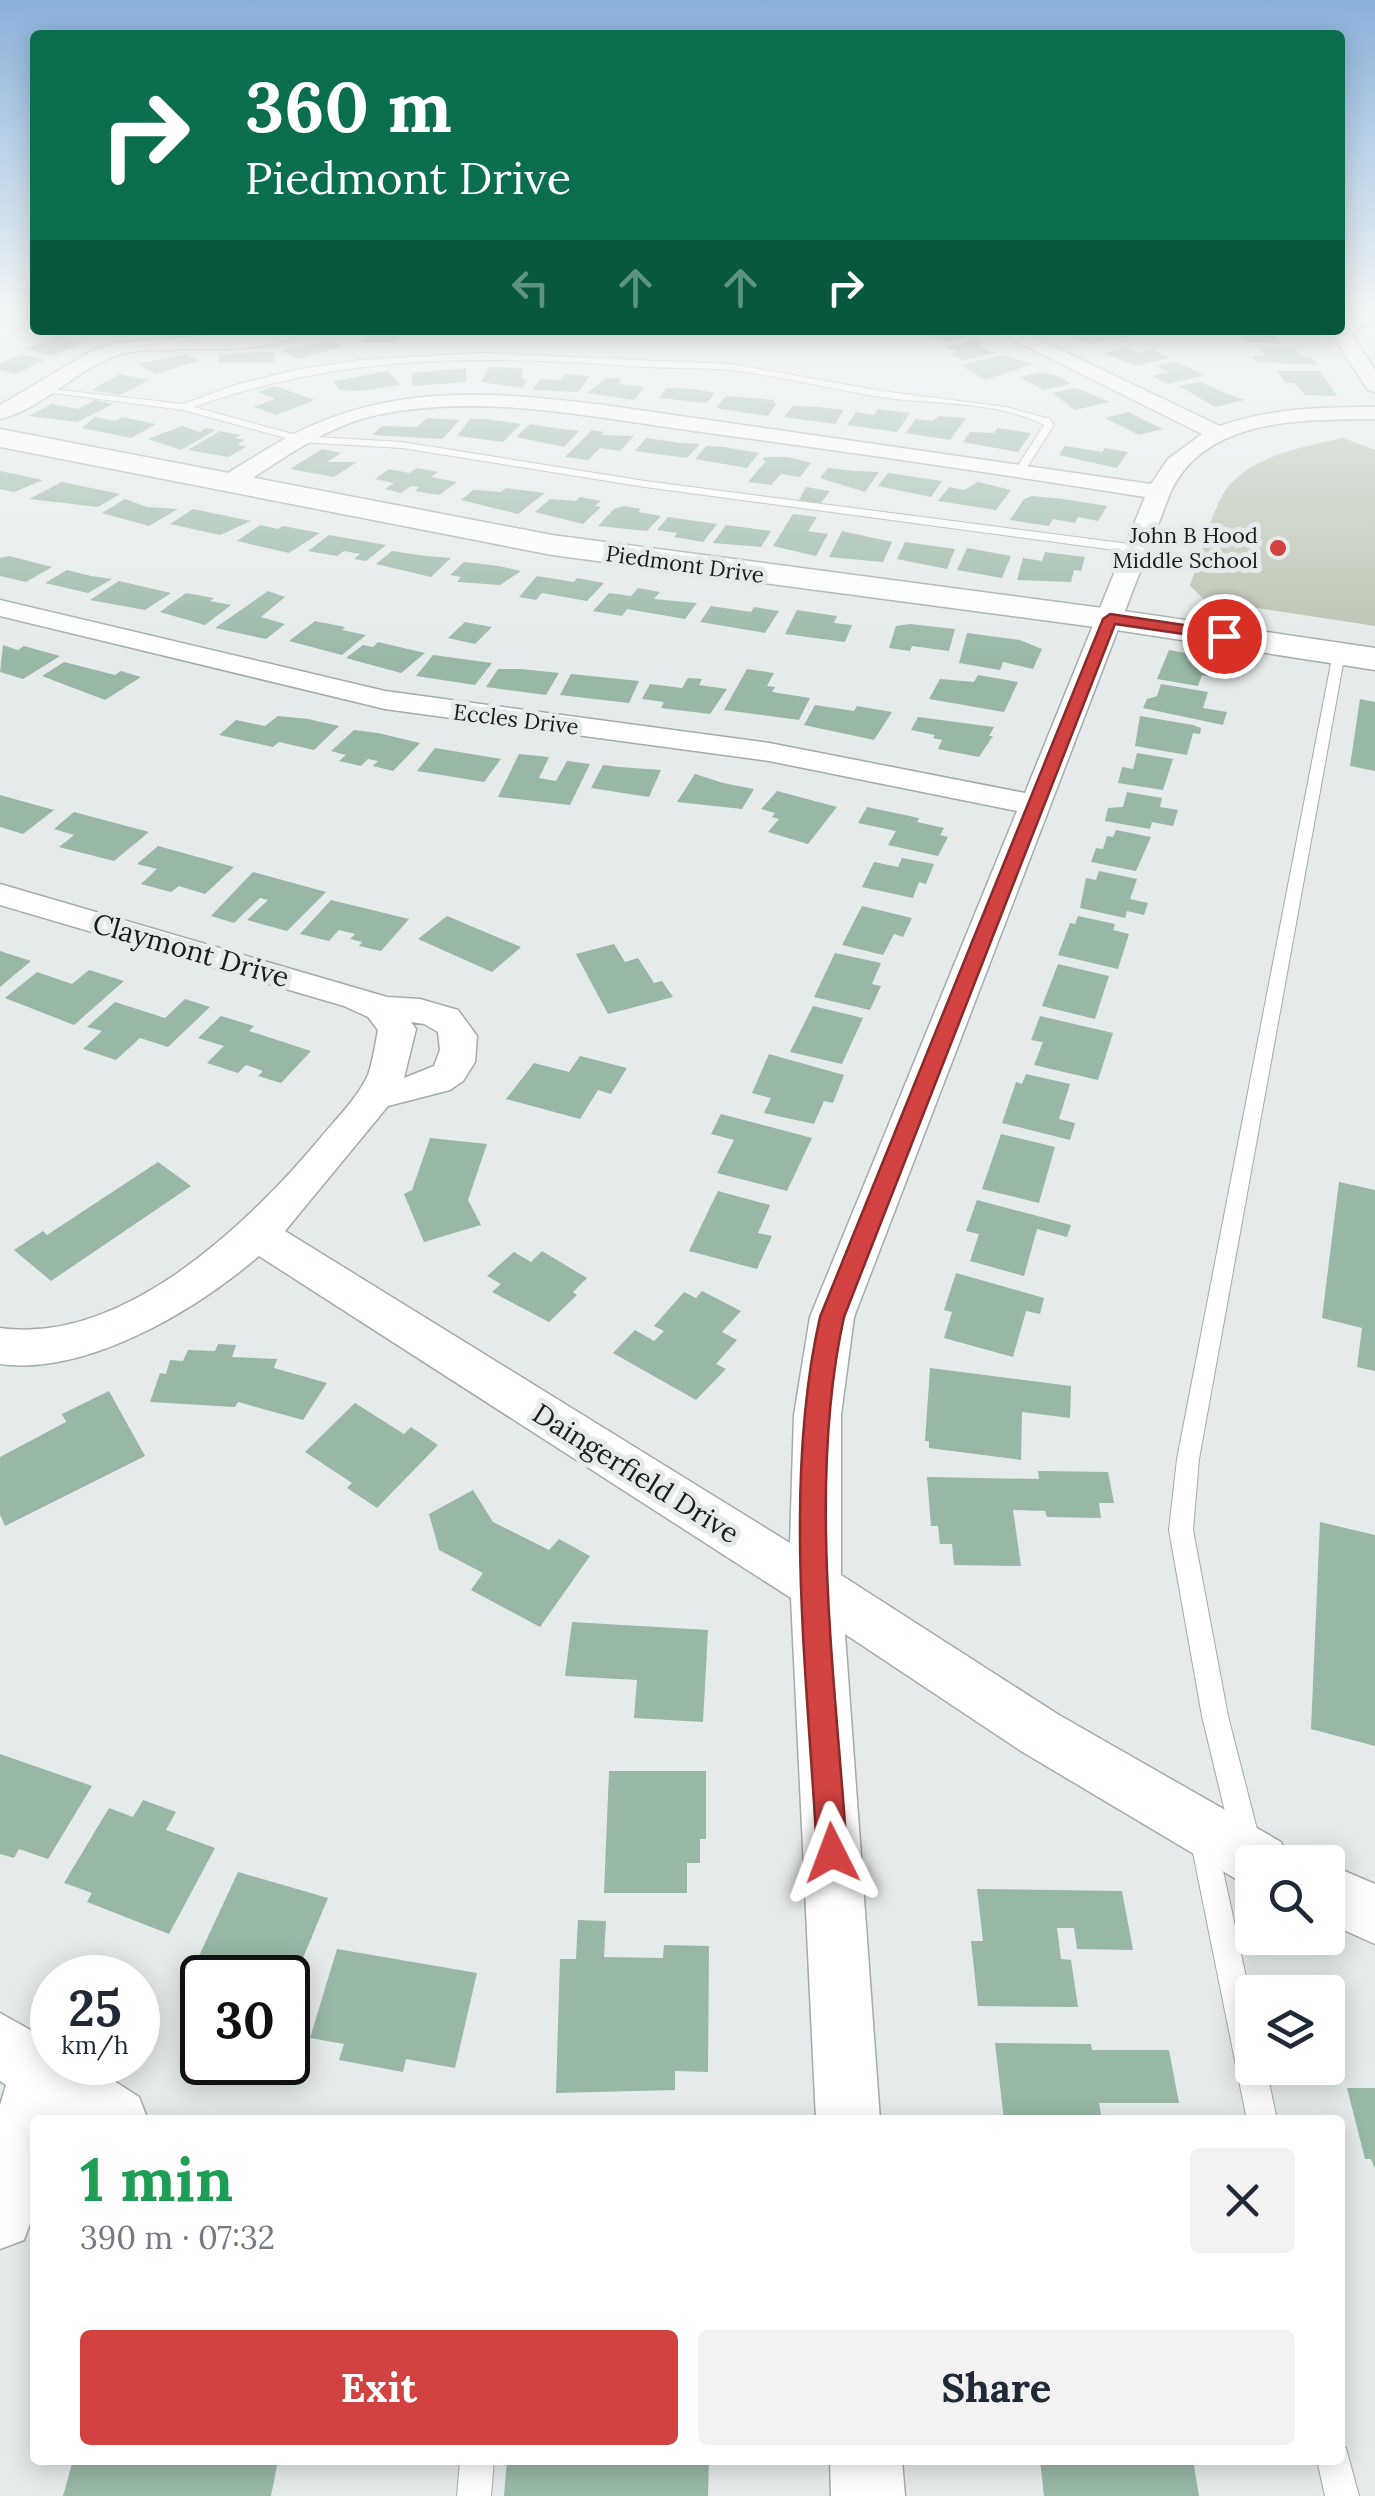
<!DOCTYPE html>
<meta charset="utf-8">
<style>
:root{--surface:#fff;--page:#f2f2f3;--text:#1f2937;--muted:#747a83;--accent:#d14240}
body{margin:0;font-family:Lora,serif;background:var(--page);color:var(--text);height:100vh;display:flex;flex-direction:column;font-size:38px;white-space:nowrap}
*{box-sizing:border-box;margin:0}
p{font-size:32px;color:var(--muted)}
.icon{flex:none;width:55px;height:55px;fill:none;stroke:currentColor;stroke-width:2;stroke-linecap:round;stroke-linejoin:round}
.map{position:relative;flex:1;overflow:hidden}
.side{position:absolute;left:30px;top:2115px;width:1315px;height:350px;display:flex;flex-direction:column;background:var(--surface);border-radius:10px;box-shadow:0 5px 25px #0003}
.side>*{flex:none}
.hud{position:absolute;left:30px;top:30px;width:1315px;height:305px;border-radius:10px;box-shadow:0 5px 25px #0003;background:#0b6e4f;color:#fff;overflow:hidden}
.controls{position:absolute;left:1235px;top:1845px;display:grid;gap:20px}
.controls a{display:grid;place-items:center;width:110px;height:110px;border-radius:10px;background:var(--surface);box-shadow:0 5px 25px #0003;font-size:50px}
.speed{position:absolute;left:30px;top:1955px;display:flex;gap:20px;font-size:50px;font-weight:700;text-align:center}
.speed>*{display:grid;place-content:center;width:130px;height:130px;border-radius:50%;background:var(--surface);box-shadow:0 5px 25px #0003;line-height:1}
.speed small{font-size:25px;font-weight:400}
.speed .limit{border:5px solid #111;border-radius:15px;background:#fff;color:#111}
.pin{position:absolute;display:grid;place-items:center;width:85px;height:85px;color:#fff;margin:-42px;border:5px solid #fff;border-radius:50%;box-shadow:0 2px 10px #0007}
.me{position:absolute;width:110px;margin:-55px;rotate:357deg;stroke-linejoin:round;filter:drop-shadow(0 0 8px #0008)}
.turn{display:flex;align-items:center;gap:35px;height:210px;padding:0 50px;font-size:45px}
.turn .icon{width:130px;height:130px;stroke-width:2.5}
.turn b{display:block;font-size:70px;line-height:85px}
.lanes{display:flex;align-items:center;height:95px;padding:0 50px;background:#0003;justify-content:center;gap:50px;direction:ltr}
.lanes .off{opacity:.35}
.round{display:grid;place-items:center;flex:none;width:105px;height:105px;border-radius:10px;background:var(--page)}
.overview{display:flex;align-items:center;justify-content:space-between;height:170px;padding:0 50px}
h1{font-size:60px;font-weight:800;line-height:75px;color:#1e9e55}
.cta{display:flex;gap:20px;margin-top:auto;padding:20px 50px}
.cta a{flex:1;height:115px;border-radius:10px;background:var(--accent);color:#fff;font-size:40px;font-weight:800;line-height:115px;text-align:center}
.cta a+a{background:var(--page);color:var(--text)}
.map>svg:first-child{display:block}
</style>
<div class="map">
<svg width="1375" height="2496" viewBox="0 0 1375 2496">
<rect width="100%" height="100%" fill="#e5ebea"/>
<path fill="#b9c1af" d="M1343 438 1375 450V626L1205 600 1190 586C1199 561 1211 512 1225 491 1250 455 1304 447 1343 438Z"/>
<g fill="#98b7a5">
<path d="M373 330H403L396 343 360 342Z"/>
<path d="M915 330H952L968 336 946 343Z"/>
<path d="M1095 330H1127L1138 335 1089 344 1070 336Z"/>
<path d="M1245 330H1272L1280 344 1245 342Z"/>
<path d="M59 336 84 343 51 356 26 349Z"/>
<path d="M975 338 988 344 979 346 995 353 964 360 950 354 958 352 946 347Z"/>
<path d="M329 340 343 346 298 359 282 351Z"/>
<path d="M1259 347H1294L1301 357H1311L1317 365 1256 362 1252 356H1265Z"/>
<path d="M1127 348 1140 353 1153 350 1170 358 1135 366 1104 353Z"/>
<path d="M275 352 273 363H218L220 354Z"/>
<path d="M22 354 44 360 16 374 0 370V363Z"/>
<path d="M187 354 198 361 156 374 137 364Z"/>
<path d="M1003 355 1033 364 985 380 960 365Z"/>
<path d="M1176 362 1205 375 1168 384 1152 376 1169 372 1156 366Z"/>
<path d="M489 367 523 368 522 379H527L523 388 481 382Z"/>
<path d="M466 368V382L412 386V373Z"/>
<path d="M388 371 400 385 361 391 340 390 333 381Z"/>
<path d="M1277 371H1320L1337 396 1305 395 1294 383H1285Z"/>
<path d="M1042 372 1058 376 1071 384 1044 390 1019 377Z"/>
<path d="M120 374 149 380 120 395 92 390Z"/>
<path d="M565 374 590 376 578 392 532 390 541 379 561 380Z"/>
<path d="M607 378 622 379 618 384 644 387 634 400 587 393Z"/>
<path d="M1200 382 1225 393 1245 400 1215 407 1179 386Z"/>
<path d="M275 386 315 400 276 415 253 407 275 399 258 392Z"/>
<path d="M667 388 695 389 715 393 707 403 659 398Z"/>
<path d="M1075 388 1084 391 1109 402 1075 410 1052 393Z"/>
<path d="M726 396 775 400 772 403H777L768 416 716 408Z"/>
<path d="M95 400 113 404 77 422 29 416 52 404 78 409Z"/>
<path d="M793 406 817 407 844 410 835 424 784 417Z"/>
<path d="M878 409 910 413 897 432 847 425 856 412 874 415Z"/>
<path d="M1128 412 1163 429 1139 435 1105 418Z"/>
<path d="M939 416 966 418 950 440 905 433 916 419 932 421Z"/>
<path d="M95 417 115 421 122 417 156 424 131 438 82 428Z"/>
<path d="M427 418 460 420 442 439 372 435 382 426 417 427Z"/>
<path d="M470 419H487L521 424 503 442 457 436Z"/>
<path d="M530 424 548 427 579 431 564 447 516 437Z"/>
<path d="M182 426 200 432 206 428 216 430 181 450 148 439Z"/>
<path d="M997 428 1031 433 1018 452 963 442 970 432 994 433Z"/>
<path d="M592 430 604 432 601 435 634 436 620 451 600 448 588 460 565 457Z"/>
<path d="M220 431 241 435 235 438 245 440 237 444 246 447 228 457 188 450Z"/>
<path d="M646 438 680 443 700 444 687 458 635 451Z"/>
<path d="M706 446 724 447 759 453 747 468 695 459Z"/>
<path d="M1065 446 1102 452 1105 448 1128 452 1117 468 1059 455Z"/>
<path d="M322 449 341 453 327 462H357L334 477 290 469Z"/>
<path d="M765 457H788L811 463 800 477 781 474 771 485 748 482 766 461 762 460Z"/>
<path d="M417 468 438 472 431 477 457 482 439 495 415 491 419 487 411 486 401 493 385 489 394 483 375 479 389 469 409 473Z"/>
<path d="M828 468 855 471 879 472 865 492 820 478Z"/>
<path d="M0 471 43 480 14 492 0 489Z"/>
<path d="M888 473 895 474 942 481 931 497 878 486Z"/>
<path d="M62 482 120 494 98 507 29 499Z"/>
<path d="M978 482 1011 490 996 510 938 501 949 487 964 490Z"/>
<path d="M806 487 830 491 821 503 799 500Z"/>
<path d="M506 488 545 493 518 514 461 500 473 490 501 492Z"/>
<path d="M1032 496 1063 499 1107 506 1098 521 1078 517 1075 523 1053 519 1049 526 1010 520 1024 499Z"/>
<path d="M580 497 601 501 595 506 601 507 583 524 535 512 550 499 576 501Z"/>
<path d="M125 499 147 507 178 509 149 526 102 513Z"/>
<path d="M624 506 641 509 638 512 661 516 647 531 598 526 614 509Z"/>
<path d="M193 509 251 521 220 535 170 524Z"/>
<path d="M793 514 817 517 808 531 828 534 816 556 773 546Z"/>
<path d="M668 517 717 524 703 542 674 537 677 533 657 530Z"/>
<path d="M260 525 278 529 283 526 320 533 289 553 237 541Z"/>
<path d="M726 525 771 531 761 547 713 543Z"/>
<path d="M842 531 892 542 883 562 829 557Z"/>
<path d="M329 535 386 545 366 561 354 559 360 554 344 551 337 556 308 551Z"/>
<path d="M905 542 955 549 947 569 897 559Z"/>
<path d="M967 548 1011 556 1002 578 957 570Z"/>
<path d="M392 551 426 556 451 558 431 577 376 564Z"/>
<path d="M1045 552 1085 557 1081 571 1074 570 1071 582 1017 580 1023 558 1042 561Z"/>
<path d="M9 556 52 567 26 582 0 576V558Z"/>
<path d="M464 562 499 566 521 571 500 585 457 582 461 577 450 575Z"/>
<path d="M67 570 91 576 112 579 88 593 45 583Z"/>
<path d="M537 576 574 582 577 578 604 583 587 601 542 593 536 600 519 597Z"/>
<path d="M119 581 171 593 145 610 90 600Z"/>
<path d="M638 588 660 592 654 599 697 603 685 619 627 609 622 616 593 611 609 593 631 596Z"/>
<path d="M268 591 285 597 261 617 285 624 266 639 215 628Z"/>
<path d="M186 593 214 598 210 601 231 605 205 625 160 612Z"/>
<path d="M711 606 751 612 754 607 779 611 765 633 700 622Z"/>
<path d="M797 610 837 616 834 623 852 625 845 642 785 634Z"/>
<path d="M315 621 345 627 342 630 366 635 342 655 289 641Z"/>
<path d="M465 622 492 627 475 644 448 638Z"/>
<path d="M910 624 955 629 949 651 912 646 910 651 889 648 896 626Z"/>
<path d="M967 633 1020 640 1042 649 1033 669 1003 662 1000 670 959 663Z"/>
<path d="M378 642 425 653 401 673 346 658 363 645 373 647Z"/>
<path d="M3 645 18 650 24 646 60 656 23 679 0 672Z"/>
<path d="M1169 650 1231 661 1223 679 1202 675 1198 686 1157 679Z"/>
<path d="M433 655 492 663 475 685 416 676Z"/>
<path d="M64 662 115 675 121 671 141 677 105 700 42 676Z"/>
<path d="M498 669H521L559 673 546 695 486 687Z"/>
<path d="M747 669 774 673 767 686 775 687 772 692 810 698 799 720 724 710Z"/>
<path d="M571 674 639 681 629 703 560 695Z"/>
<path d="M978 675 1018 682 1004 712 929 699 940 679 974 682Z"/>
<path d="M688 678 702 679 699 685 727 689 710 714 661 708 664 702 642 699 650 684 682 688Z"/>
<path d="M1161 684 1208 692 1203 708 1227 712 1223 725 1143 708 1147 699 1157 696Z"/>
<path d="M1360 699 1375 702V771L1350 766Z"/>
<path d="M815 705 854 711 857 706 892 712 874 740 804 725Z"/>
<path d="M278 716 308 719 339 726 314 750 279 742 273 747 219 735 236 720 265 726Z"/>
<path d="M1140 716 1193 725 1201 728 1200 734 1193 733 1187 755 1135 746Z"/>
<path d="M918 717 994 727 989 736H993L979 757 938 749 942 740 933 738 935 735 911 730Z"/>
<path d="M354 730 378 733 420 743 393 771 373 766 378 761 368 759 361 766 339 761 346 755 331 751Z"/>
<path d="M435 748 501 759 484 782 417 771Z"/>
<path d="M1137 753 1173 759 1163 790 1118 783 1122 767 1133 769Z"/>
<path d="M519 754 549 757 539 778 556 781 567 761 590 764 570 805 498 797Z"/>
<path d="M603 765 619 767 661 770 649 797 591 788Z"/>
<path d="M695 774 723 783 754 789 742 809 677 802Z"/>
<path d="M777 791 837 807 808 844 768 832 779 819 772 817 775 813 761 809Z"/>
<path d="M1127 792 1162 798 1160 807 1178 810 1173 826 1152 822 1150 829 1105 821 1108 808 1123 807Z"/>
<path d="M0 795 54 810 23 834 0 827Z"/>
<path d="M867 807 919 818 917 822 944 828 940 835 948 837 938 856 888 845 896 831 858 823Z"/>
<path d="M74 812 149 832 114 861 59 847 74 835 54 829Z"/>
<path d="M1116 830 1151 837 1136 871 1091 862 1096 848 1103 849 1107 836 1113 837Z"/>
<path d="M158 846 234 867 205 894 179 886 171 892 141 884 157 869 137 864Z"/>
<path d="M902 858 934 864 926 884 919 882 913 898 862 887 874 862 898 867Z"/>
<path d="M1099 871 1137 879 1130 899 1148 903 1144 915 1127 911 1125 918 1080 908 1086 878 1096 880Z"/>
<path d="M253 872 326 892 287 931 247 920 268 900 260 898 234 923 211 916Z"/>
<path d="M331 900 409 919 381 951 359 946 362 942 350 939 355 934 339 930 329 941 300 934Z"/>
<path d="M862 906 912 918 903 937 894 934 883 955 842 945Z"/>
<path d="M447 916 521 947 492 972 418 939Z"/>
<path d="M1078 916 1115 924 1113 930 1129 934 1118 969 1058 955 1070 923 1075 924Z"/>
<path d="M614 944 625 962 638 958 654 983 662 981 673 997 608 1014 576 954Z"/>
<path d="M0 951 31 961 0 987Z"/>
<path d="M835 953 881 963 872 984 881 986 870 1010 814 997Z"/>
<path d="M1058 964 1109 976 1095 1019 1042 1006Z"/>
<path d="M89 970 124 981 74 1025 5 998 37 972 72 984Z"/>
<path d="M185 999 210 1007 168 1047 140 1038 116 1060 83 1049 102 1031 87 1027 115 1002 165 1018Z"/>
<path d="M813 1006 863 1018 842 1064 790 1052Z"/>
<path d="M221 1016 254 1026 249 1031 311 1051 281 1083 258 1076 263 1071 246 1065 238 1073 207 1063 224 1046 198 1038Z"/>
<path d="M1040 1016 1113 1033 1098 1080 1034 1065 1043 1042 1031 1040Z"/>
<path d="M769 1054 844 1075 833 1103 824 1101 814 1124 764 1113 771 1098 752 1093Z"/>
<path d="M580 1056 627 1068 611 1094 598 1090 580 1119 506 1099 534 1063 569 1072Z"/>
<path d="M1026 1074 1070 1084 1059 1119 1075 1123 1070 1140 1002 1123 1016 1082 1022 1084Z"/>
<path d="M721 1114 812 1138 787 1191 717 1173 734 1140 711 1134Z"/>
<path d="M1001 1134 1055 1147 1039 1203 982 1189Z"/>
<path d="M430 1138 487 1144 468 1200 481 1225 424 1242 404 1194 412 1190Z"/>
<path d="M158 1162 191 1186 51 1281 14 1250 43 1231 47 1235Z"/>
<path d="M1339 1182 1375 1190V1371L1357 1367 1362 1328 1322 1318Z"/>
<path d="M718 1191 770 1205 758 1233 772 1236 757 1269 689 1251Z"/>
<path d="M977 1200 1071 1225 1067 1237 1037 1229 1024 1276 970 1261 979 1234 966 1231Z"/>
<path d="M542 1251 587 1278 573 1292 577 1295 549 1322 492 1292 501 1284 487 1276 514 1252 531 1262Z"/>
<path d="M956 1273 1044 1298 1040 1314 1026 1311 1013 1357 944 1338 952 1312 944 1310Z"/>
<path d="M702 1291 741 1311 722 1332 737 1340 716 1364 726 1369 696 1400 613 1353 635 1330 654 1341 664 1331 654 1326 684 1292 696 1298Z"/>
<path d="M218 1344 236 1345 232 1357 277 1359 274 1368 327 1383 303 1420 238 1402 235 1407 150 1402 160 1373 166 1374 170 1360 183 1361 188 1350 215 1351Z"/>
<path d="M930 1368 1071 1386 1070 1418 1022 1412 1021 1460 929 1448V1441H925Z"/>
<path d="M109 1391 145 1456 5 1526 0 1515V1457L66 1422 62 1414Z"/>
<path d="M355 1403 404 1434 411 1427 438 1445 377 1508 347 1488 352 1483 305 1452Z"/>
<path d="M1038 1471 1108 1472 1114 1503H1099L1101 1518 1047 1517 1045 1511 1013 1510 1021 1566 954 1565 952 1544H940L938 1526H931L927 1477 1039 1479Z"/>
<path d="M473 1490 493 1522 549 1550 559 1539 590 1556 540 1627 471 1590 483 1573 439 1550 429 1514Z"/>
<path d="M1320 1522 1375 1535V1746L1311 1729Z"/>
<path d="M572 1622 708 1630 703 1722 634 1718 637 1680 565 1676Z"/>
<path d="M0 1754 92 1786 48 1859 19 1849 14 1858 0 1854Z"/>
<path d="M609 1771H706V1839H700V1863H687V1893H604Z"/>
<path d="M143 1800 176 1812 166 1830 215 1848 169 1934 87 1902 92 1893 64 1883 109 1808 133 1817Z"/>
<path d="M238 1872 328 1898 288 1994V1978H212L192 1971Z"/>
<path d="M977 1889 1122 1891 1133 1950 1077 1949 1074 1928H1057L1061 1959 1071 1960 1078 2007 978 2006 971 1941H983Z"/>
<path d="M578 1920 606 1921 604 1957 663 1958 664 1945 709 1946 708 2072 675 2071V2090L556 2093 560 1959H576Z"/>
<path d="M337 1949 477 1973 455 2068 406 2059 403 2072 339 2060 344 2044 310 2038Z"/>
<path d="M995 2043 1091 2044 1092 2050H1169L1179 2103H1099L1102 2120H1004Z"/>
<path d="M1347 2088H1375V2169L1371 2159H1365Z"/>
<path d="M73 2460H278L271 2496H63Z"/>
<path d="M507 2460H709L708 2496H504Z"/>
<path d="M1040 2460H1193L1199 2496H1044Z"/>
</g>
<g fill="none" stroke-linecap="round" stroke-linejoin="round">
<defs>
<g id="lane">
<path d="M481 353 732 364 882 391 1006 407 1050 419 1054 425 1024 472 1020 473 1015 470 1044 425C997 400 931 405 880 397 832 389 785 377 737 371 707 367 676 369 646 367 489 355 344 353 194 407L300 436 402 442 645 481 1137 545 1143 549 1137 553 645 487 402 448 300 442 183 410 38 391 43 388 183 404 238 384 300 369 360 360Z"/>
<path d="M1339 649 1345 653 1199 1459 1193 1530 1228 1716 1261 1845 1257 1855 1247 1859 1237 1855 1233 1845 1202 1716 1169 1530 1177 1459 1333 653Z"/>
<path d="M1203 1825 1213 1828 1216 1838 1252 2005V2068H1266L1277 2120H1247L1190 1838 1193 1828Z"/>
<path d="M1340 2445 1346 2448 1359 2496H1325L1317 2460H1340Z"/>
<path d="M460 2460H494L491 2496H457Z"/>
</g>
<g id="street">
<path d="M1375 312V323L1359 327 1352 335 1375 370V392L1368 390 1332 335 1345 319Z"/>
<path d="M272 330H302C269 360 173 344 129 352 84 360 47 408 0 419V405L90 352 115 343Z"/>
<path d="M993 330H1019L1220 426C1270 408 1323 407 1375 407V419C1305 420 1207 416 1171 491L854 1317 841 1415V1575L1059 1715 1281 1842 1290 1862H1252V1887L1241 1882 1021 1751 845 1634 880 2120H816L791 1598 259 1256C196 1310 87 1376 0 1364V1328C122 1345 246 1226 317 1142 334 1121 357 1099 368 1075 373 1061 375 1045 378 1030L368 1017 344 1006 0 905V884L387 997 420 999 458 1010 477 1036 475 1062 463 1081 450 1090 388 1106 285 1231 790 1543 794 1415 810 1317 1017 811 769 761 385 709 0 616V600L385 691 769 743 1025 793 1145 497C995 473 844 451 694 431 590 417 481 393 377 415 325 426 280 461 236 489L228 491 216 484C229 469 251 460 267 449 376 382 482 390 604 405L1151 484 1168 459 1202 434ZM411 1022 424 1024 438 1032 440 1050 434 1066 404 1078 416 1029Z"/>
<path d="M1328 1864 1375 1884V1944L1328 1923Z"/>
<path d="M0 2013 52 2042V2062H85L139 2097 148 2120H35V2210L24 2240 0 2249V2105L6 2085 0 2081Z"/>
<path d="M830 2460H902L905 2496H831Z"/>
</g>
<path id="secondary" d="M0 429 552 535 1110 609 1375 648V670L1110 629 552 555 0 447Z"/>
</defs>
<use href="#lane" stroke="#a5aaaa" stroke-width="2"/>
<use href="#street" stroke="#a5aaaa" stroke-width="3"/>
<use href="#secondary" stroke="#a5aaaa" stroke-width="3"/>
<use href="#lane" fill="#fff" fill-rule="evenodd"/>
<use href="#street" fill="#fff" fill-rule="evenodd"/>
<use href="#secondary" fill="#fff" fill-rule="evenodd"/>
</g>
<linearGradient id="sky" x2="0" y2="1"><stop stop-color="#89b0da"/><stop offset="0.47" stop-color="#f3f6f6"/><stop offset="1" stop-color="#f3f6f6" stop-opacity="0"/></linearGradient>
<rect width="1375" height="661" fill="url(#sky)"/>
<path fill="#d14240" stroke="#882b2a" stroke-width="2.5" d="M1110 614 1224 631 1231 636 1224 640 1115 624 844 1317C807 1484 836 1682 847 1853L843 1864 832 1868 821 1864 817 1853C808 1682 782 1484 820 1317L1103 619Z"/>
<circle fill="#d14240" stroke="#e5ebea" stroke-width="4" cx="1278" cy="548" r="10"/>
<g text-anchor="middle" stroke-width="10" stroke-linejoin="round" paint-order="stroke">
<g font-size="22" fill="#1b1d1d" stroke="#e5ebea" text-anchor="end">
<text x="1258" y="543">John B Hood<tspan x="1258" dy="25">Middle School</tspan></text>
</g>
<g font-size="22" fill="#1b1d1d" stroke="#e5ebea">
<text transform="translate(685 564) rotate(8)" y="8">Piedmont Drive</text>
<text transform="translate(516 719) rotate(7)" y="8">Eccles Drive</text>
</g>
<g font-size="28" fill="#1b1d1d" stroke="#e5ebea">
<text transform="translate(191 950) rotate(16)" y="10">Claymont Drive</text>
<text transform="translate(636 1473) rotate(32)" y="10">Daingerfield Drive</text>
</g>
</g>
</svg>
<div class="controls">
<a><svg class="icon" aria-label="search" viewBox="0 0 24 24"><circle cx="10" cy="10" r="6"/><path d="M15 15l6 6"/></svg></a>
<a><svg class="icon" aria-label="layers" viewBox="0 0 24 24"><path d="M12 4l9 5-9 5-9-5zM3 14l9 5 9-5"/></svg></a>
</div>
<div class="speed"><div>25<small>km/h</small></div><div class="limit">30</div></div>
<div class="pin" style="left:1224px;top:636px;background:#d93025"><svg class="icon" aria-label="arrive" viewBox="0 0 24 24"><path d="M6 21V4h12l-3 4 3 4H6"/></svg></div>
<svg class="me" style="left:832px;top:1853px" viewBox="-20 -20 40 40"><path d="M0-17L14 15 0 8-14 15z" fill="#d14240" stroke="#fff" stroke-width="4"/></svg>
<div class="hud">
<div class="turn"><svg class="icon" aria-label="right" viewBox="0 0 24 24"><path d="M7 20v-9h11M14 6l5 5-5 5"/></svg><div><b>360 m</b>Piedmont Drive</div></div>
<div class="lanes"><svg class="icon off" aria-label="left" viewBox="0 0 24 24"><path d="M17 20v-9H6M10 6l-5 5 5 5"/></svg><svg class="icon off" aria-label="ahead" viewBox="0 0 24 24"><path d="M12 20V5M6 11l6-6 6 6"/></svg><svg class="icon off" aria-label="ahead" viewBox="0 0 24 24"><path d="M12 20V5M6 11l6-6 6 6"/></svg><svg class="icon" aria-label="right" viewBox="0 0 24 24"><path d="M7 20v-9h11M14 6l5 5-5 5"/></svg></div>
</div>
<section class="side">
<div class="overview"><div><h1>1 min</h1><p>390 m · 07:32</p></div><a class="round"><svg class="icon" aria-label="close" viewBox="0 0 24 24"><path d="M6 6l12 12M18 6L6 18"/></svg></a></div>
<div class="cta"><a>Exit</a><a>Share</a></div>
</section>
</div>
